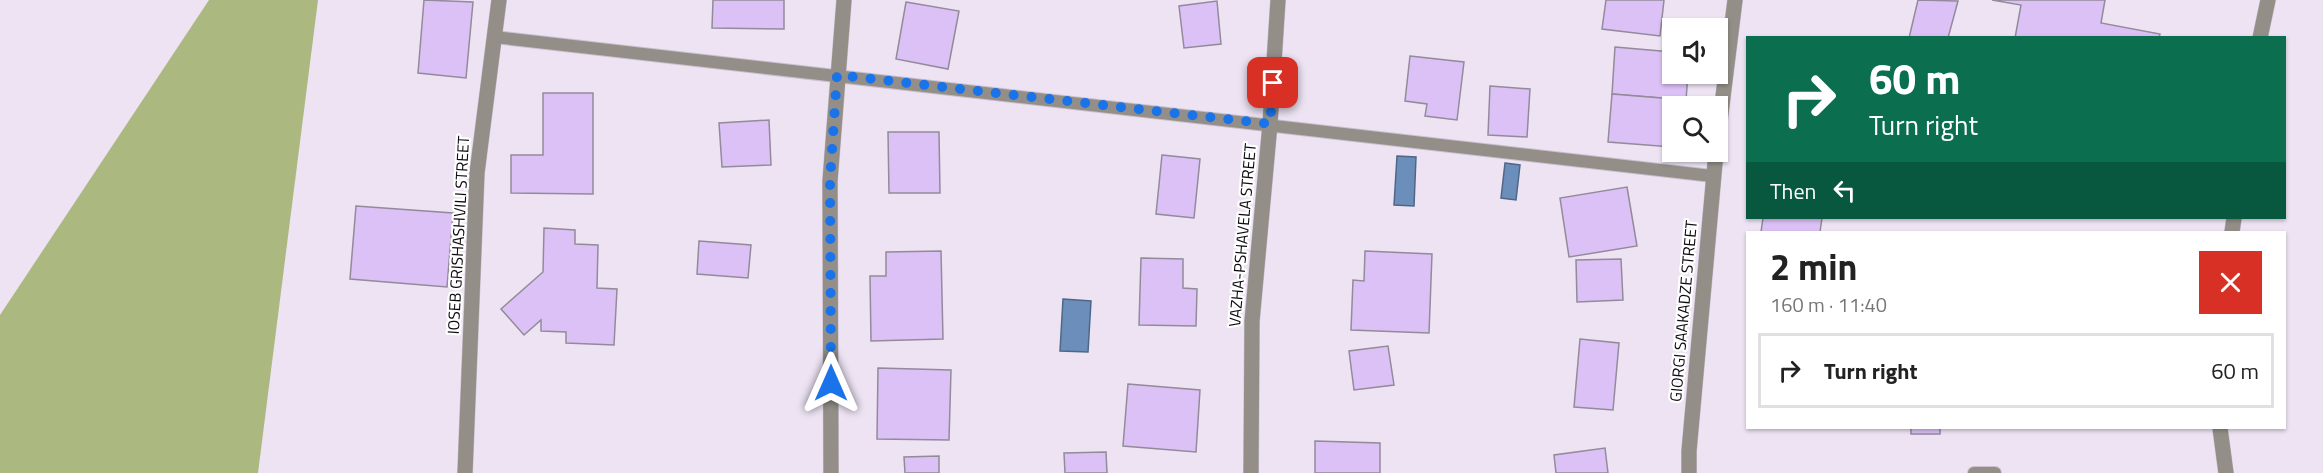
<!DOCTYPE html>
<meta charset="utf-8">
<style>
:root{--surface:#fff;--page:#f2f2f2;--text:#222;--muted:#767676;--line:#e0e0e0}
body{margin:0;font-family:"Titillium Web",sans-serif;background:var(--page);color:var(--text);height:100vh;display:flex;flex-direction:column;font-size:22px;white-space:nowrap}
*{box-sizing:border-box;margin:0}
p{font-size:20px;color:var(--muted)}
.icon{flex:none;width:33px;height:33px;fill:none;stroke:currentColor;stroke-width:2;stroke-linecap:round;stroke-linejoin:round}
.map{position:relative;flex:1;overflow:hidden}
.side{position:absolute;left:1746px;top:231px;width:540px;height:198px;display:flex;flex-direction:column;background:var(--surface);border-radius:0px;box-shadow:0 2px 4px #0004}
.side>*{flex:none}
.banner{position:absolute;left:1746px;top:36px;width:540px;height:183px;border-radius:0px;box-shadow:0 2px 4px #0004;background:#0b6e4f;color:#fff;overflow:hidden}
.buttons{position:absolute;left:1662px;top:18px;display:grid;gap:12px}
.buttons a{display:grid;place-items:center;width:66px;height:66px;border-radius:0px;background:var(--surface);box-shadow:0 2px 4px #0004;font-size:30px}
.pin{position:absolute;display:grid;place-items:center;width:51px;height:51px;color:#fff;margin:-26px;border-radius:12px;box-shadow:0 3px 9px #0006}
.me{position:absolute;width:66px;margin:-33px;rotate:0deg;stroke-linejoin:round;filter:drop-shadow(0 0 4px #0008)}
.turn{display:flex;align-items:center;gap:21px;height:126px;padding:0 24px;font-size:27px}
.turn .icon{width:78px;height:78px;stroke-width:2.5}
.turn b{display:block;font-size:42px;line-height:51px}
.then{display:flex;align-items:center;height:57px;padding:0 24px;background:#0003;gap:12px;font-size:22px}
.round{display:grid;place-items:center;flex:none;width:63px;height:63px;border-radius:0px;background:var(--page)}
.summary{display:flex;align-items:center;justify-content:space-between;height:102px;padding:0 24px}
h1{font-size:36px;font-weight:700;line-height:45px}
ul{padding:0;list-style:none}
li{display:flex;align-items:center;gap:18px;height:75px;margin:0 12px 9px;padding:0 12px;border:3px solid var(--line);border-radius:0px}
li div{flex:1}
li b{display:block;font-size:22px}
li em{font-style:normal}
.map>svg:first-child{display:block}
</style>
<div class="map">
<svg width="2323" height="473" viewBox="0 0 2323 473">
<rect width="100%" height="100%" fill="#ede3f3"/>
<path fill="#abb880" d="M209 0H318L258 473H0V315Z"/>
<g fill="#6b8eba" stroke="#4f6787" stroke-width="1.5">
<path d="M1397 156 1416 157 1414 206 1394 205Z"/>
<path d="M1505 163 1520 165 1516 200 1501 198Z"/>
<path d="M1063 299 1091 301 1088 352 1060 351Z"/>
</g>
<g fill="#dcc1f6" stroke="#928b9a" stroke-width="1.5">
<path d="M424 0 473 2 466 78 418 73Z"/>
<path d="M713 0H784V29L712 28Z"/>
<path d="M1606 0H1664L1660 36 1602 29Z"/>
<path d="M1918 0 1958 1 1948 38H1909Z"/>
<path d="M1992 0H2105L2101 23 2160 34 2159 38H2015L2021 5Z"/>
<path d="M1217 1 1221 44 1184 48 1179 6Z"/>
<path d="M906 2 959 11 948 69 896 59Z"/>
<path d="M1615 47 1672 52V74H1688L1686 100 1612 94Z"/>
<path d="M1410 56 1464 62 1457 120 1425 116 1427 104 1405 101Z"/>
<path d="M1490 86 1530 89 1527 137 1488 135Z"/>
<path d="M543 93H593V194L511 193V155H543Z"/>
<path d="M1612 94 1686 100V106H1672V147L1608 142Z"/>
<path d="M769 120 771 165 722 167 719 123Z"/>
<path d="M888 132H939L940 193H889Z"/>
<path d="M1162 155 1200 159 1194 218 1156 214Z"/>
<path d="M1627 187 1637 246 1569 257 1560 198Z"/>
<path d="M356 206 453 213 447 287 350 279Z"/>
<path d="M1763 218H1822L1820 232H1761Z"/>
<path d="M544 228 575 230V244L598 245 597 288 617 289 614 345 566 343V332L541 331V320L524 335 501 309 543 272Z"/>
<path d="M699 241 751 245 748 278 697 274Z"/>
<path d="M941 251 943 339 871 341 870 276H886V252Z"/>
<path d="M1365 251 1432 254 1429 333 1351 330 1353 280 1364 281Z"/>
<path d="M1141 258 1183 259V288L1197 289 1196 326 1139 325Z"/>
<path d="M1621 259 1623 300 1577 302 1576 260Z"/>
<path d="M1580 339 1619 343 1613 410 1574 407Z"/>
<path d="M1388 346 1394 385 1354 390 1349 351Z"/>
<path d="M878 368 951 370 949 440 877 439Z"/>
<path d="M1128 384 1200 390 1196 452 1123 446Z"/>
<rect x="1911" y="428" width="29" height="6"/>
<path d="M1315 441 1380 443V473H1315Z"/>
<path d="M1605 448 1608 473H1556L1554 455Z"/>
<path d="M1106 452 1107 473H1065L1064 453Z"/>
<path d="M939 456V473H905L904 457Z"/>
</g>
<g fill="none" stroke-linecap="round" stroke-linejoin="round">
<defs>
<g id="service">
<path d="M494 37 1712 176"/>
<path d="M1974 473H1995"/>
</g>
<g id="minor">
<path d="M2260 38 2268 0"/>
<path d="M1718 137 1735 0"/>
<path d="M2232 232 2234 218"/>
<path d="M2220 428 2226 473"/>
<path d="M465 473 477 173 499 0"/>
<path d="M831 473 830 181 844 0"/>
<path d="M1251 473 1252 321 1270 124 1278 0"/>
<path d="M1689 473V451L1716 152"/>
</g>
</defs>
<use href="#service" stroke="#c9c0cf" stroke-width="14"/>
<use href="#minor" stroke="#c9c0cf" stroke-width="16"/>
<use href="#service" stroke="#938f88" stroke-width="12"/>
<use href="#minor" stroke="#938f88" stroke-width="15"/>
</g>
<g fill="none" stroke-linecap="round" stroke-linejoin="round">
<path stroke="#1a73e8" stroke-width="10" stroke-dasharray="0 18" d="M831 383 830 181 837 75 1270 124 1273 83"/>
</g>
<g text-anchor="middle" stroke-width="4.5" stroke-linejoin="round" paint-order="stroke">
<g font-size="16" fill="#0e0b10" stroke="#fff">
<text transform="translate(458 235) rotate(-87)" y="6">IOSEB GRISHASHVILI STREET</text>
<text transform="translate(1242 235) rotate(-85)" y="6">VAZHA-PSHAVELA STREET</text>
<text transform="translate(1683 311) rotate(-85)" y="6">GIORGI SAAKADZE STREET</text>
</g>
</g>
</svg>
<div class="buttons">
<a><svg class="icon" aria-label="sound" viewBox="0 0 24 24"><path d="M4 9h4l5-4v14l-5-4H4zM17 9q2 3 0 6"/></svg></a>
<a><svg class="icon" aria-label="search" viewBox="0 0 24 24"><circle cx="10" cy="10" r="6"/><path d="M15 15l6 6"/></svg></a>
</div>
<div class="pin" style="left:1273px;top:83px;background:#d93025"><svg class="icon" aria-label="arrive" viewBox="0 0 24 24"><path d="M6 21V4h12l-3 4 3 4H6"/></svg></div>
<svg class="me" style="left:831px;top:383px" viewBox="-20 -20 40 40"><path d="M0-17L14 15 0 8-14 15z" fill="#1a73e8" stroke="#fff" stroke-width="4"/></svg>
<div class="banner">
<div class="turn"><svg class="icon" aria-label="right" viewBox="0 0 24 24"><path d="M7 20v-9h11M14 6l5 5-5 5"/></svg><div><b>60 m</b>Turn right</div></div>
<div class="then">Then<svg class="icon" aria-label="left" viewBox="0 0 24 24"><path d="M17 20v-9H6M10 6l-5 5 5 5"/></svg></div>
</div>
<section class="side">
<div class="summary"><div><h1>2 min</h1><p>160 m · 11:40</p></div><a class="round" style="background:#d93025;color:#fff"><svg class="icon" aria-label="close" viewBox="0 0 24 24"><path d="M6 6l12 12M18 6L6 18"/></svg></a></div>
<ul>
<li><svg class="icon" aria-label="right" viewBox="0 0 24 24"><path d="M7 20v-9h11M14 6l5 5-5 5"/></svg><div><b>Turn right</b></div><em>60 m</em></li>
</ul>
</section>
</div>
